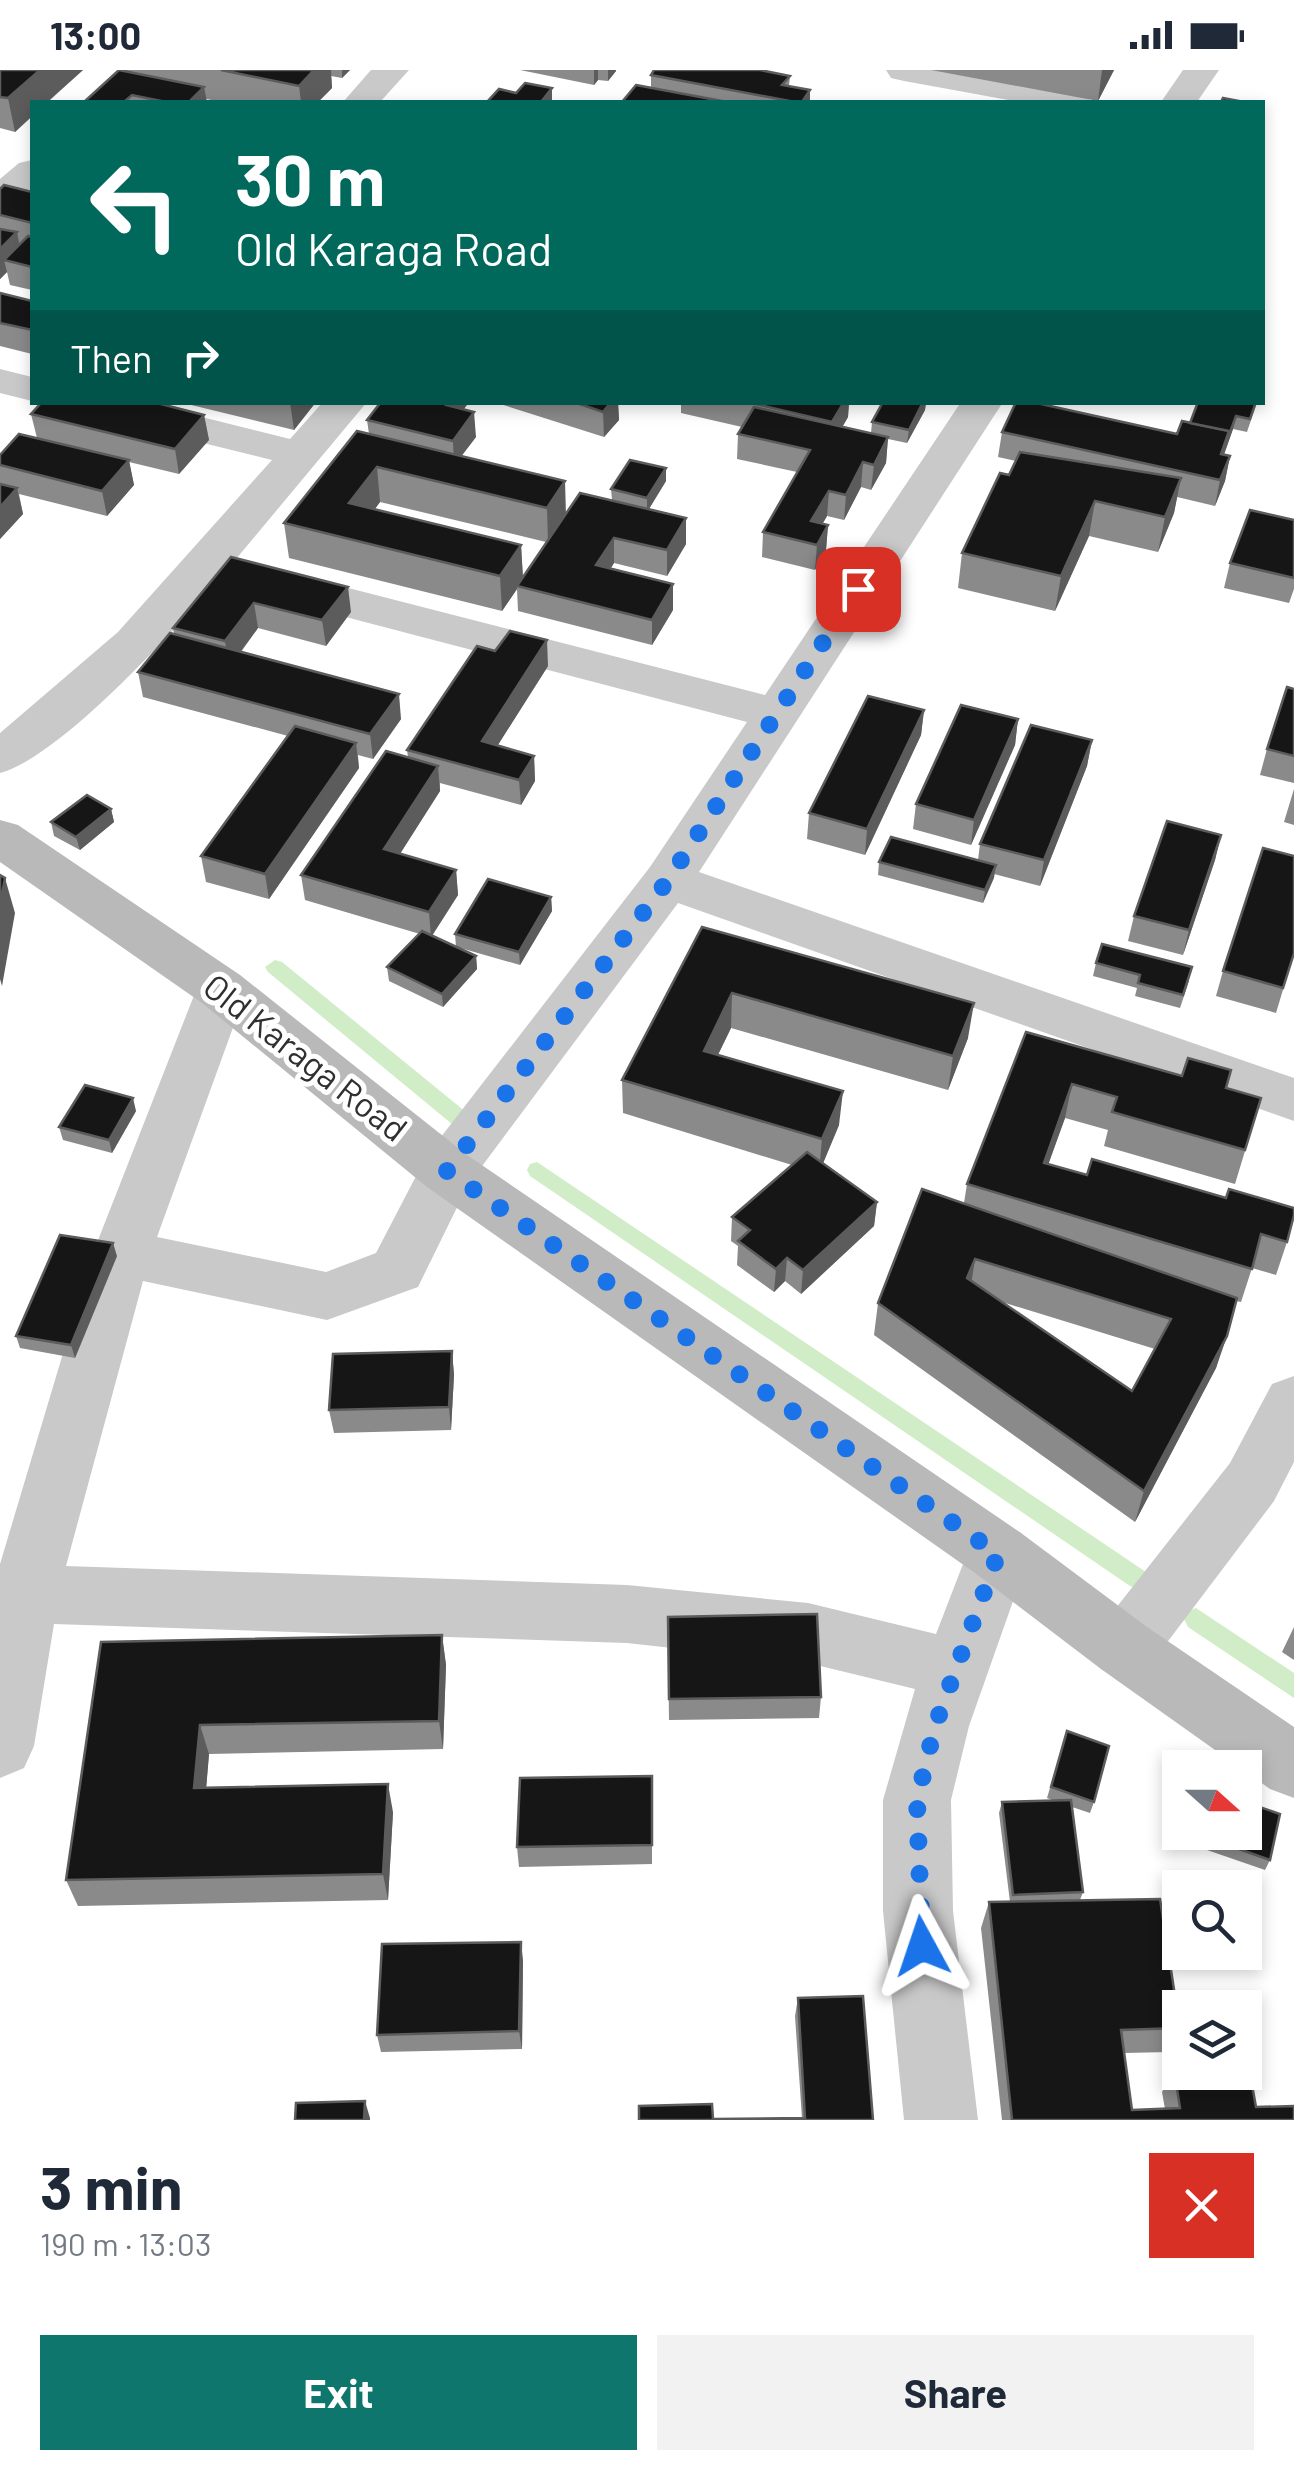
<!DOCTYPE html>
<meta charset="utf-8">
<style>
:root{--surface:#fff;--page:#f2f2f3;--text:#1f2937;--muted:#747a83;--accent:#0f766e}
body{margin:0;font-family:Barlow,sans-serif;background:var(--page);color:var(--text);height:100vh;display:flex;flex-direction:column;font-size:38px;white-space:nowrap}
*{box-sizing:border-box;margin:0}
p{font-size:32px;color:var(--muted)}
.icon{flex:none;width:55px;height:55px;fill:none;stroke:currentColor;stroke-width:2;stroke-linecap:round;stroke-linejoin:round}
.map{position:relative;height:2050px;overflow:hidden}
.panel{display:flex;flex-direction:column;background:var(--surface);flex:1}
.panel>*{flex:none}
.banner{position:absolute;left:30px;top:30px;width:1235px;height:305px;border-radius:0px;box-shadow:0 5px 15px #0003;background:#00695c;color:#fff;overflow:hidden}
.needle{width:65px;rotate:111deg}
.fabs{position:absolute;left:1162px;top:1680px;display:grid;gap:20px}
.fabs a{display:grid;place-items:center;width:100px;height:100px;border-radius:0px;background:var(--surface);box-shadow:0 5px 15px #0003;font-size:50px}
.pin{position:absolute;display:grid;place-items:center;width:85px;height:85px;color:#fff;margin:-42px;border-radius:20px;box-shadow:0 5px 15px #0006}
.me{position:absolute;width:110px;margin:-55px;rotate:355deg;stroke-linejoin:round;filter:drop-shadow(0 0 8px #0008)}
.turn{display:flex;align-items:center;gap:35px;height:210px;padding:0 40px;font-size:45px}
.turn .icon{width:130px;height:130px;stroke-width:2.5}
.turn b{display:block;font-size:70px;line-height:85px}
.then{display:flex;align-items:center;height:95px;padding:0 40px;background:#0003;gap:20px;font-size:38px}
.round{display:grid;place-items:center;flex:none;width:105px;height:105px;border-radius:0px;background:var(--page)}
.summary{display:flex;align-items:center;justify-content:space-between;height:170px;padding:0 40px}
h1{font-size:60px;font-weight:700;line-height:75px}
.action{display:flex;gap:20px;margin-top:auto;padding:20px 40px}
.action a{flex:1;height:115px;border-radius:0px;background:var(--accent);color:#fff;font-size:40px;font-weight:700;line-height:115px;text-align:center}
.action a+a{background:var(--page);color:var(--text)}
.status{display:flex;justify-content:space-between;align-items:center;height:70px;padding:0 50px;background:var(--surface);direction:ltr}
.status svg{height:28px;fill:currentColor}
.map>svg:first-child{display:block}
</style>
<div class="status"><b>13:00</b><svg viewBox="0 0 49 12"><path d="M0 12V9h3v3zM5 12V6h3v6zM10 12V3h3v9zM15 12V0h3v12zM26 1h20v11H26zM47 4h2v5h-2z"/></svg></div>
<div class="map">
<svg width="1294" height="2050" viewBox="0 0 1294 2050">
<rect width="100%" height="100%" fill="#fff"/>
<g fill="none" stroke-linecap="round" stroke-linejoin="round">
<g fill="#d0edc7" fill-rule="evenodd">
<path d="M275 890 282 892 472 1047 475 1053 472 1059H458L268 902 265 897Z"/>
<path d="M537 1092 1146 1502 1150 1509 1146 1516 1138 1519 1130 1516 530 1106 527 1100 530 1094Z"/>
<path d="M1196 1538 1294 1603V1628L1188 1557 1184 1549 1188 1541Z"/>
</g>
<g fill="#c9c9c9" fill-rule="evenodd">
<path d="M371 0H409L380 32H343Z"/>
<path d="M886 0H960L1073 21 1086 24 1091 32H1019L904 11 891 8Z"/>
<path d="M1183 0H1219L1197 32H1161Z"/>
<path d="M32 90V120L13 136 0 139V109L19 93Z"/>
<path d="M0 299 32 307V331L0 323Z"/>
<path d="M67 332H141L290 369 323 332H367L236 489 765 625 961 332H1003L699 802 1294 1008V1051L678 833 468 1115 418 1217 327 1250 143 1211 66 1496 627 1515 808 1533 936 1564 975 1463 998 1455 1021 1463 1030 1483 969 1656 951 1730 953 1841 978 2050H904L883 1841V1730L915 1619 808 1593 627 1573 54 1554 34 1676 24 1698 0 1708V1494L93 1183 202 905 221 899 240 905 247 919 157 1167 326 1202 376 1183 427 1085 650 797 747 652 216 513C173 562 60 687 0 703V663L118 562 272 390 73 341Z"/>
<path d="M1294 1306V1392L1274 1431 1147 1599 1124 1608 1101 1599 1091 1578 1101 1557 1230 1393 1272 1314Z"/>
</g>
<path fill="#b9b9b9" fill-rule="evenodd" d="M0 750 18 755 240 905 467 1085 1021 1463 1147 1557 1294 1657V1728L1270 1719 1101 1599 975 1503 427 1117 202 933 0 792Z"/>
</g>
<g fill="#8a8a8a" fill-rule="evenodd">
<path d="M0 0H83L15 62 0 58Z"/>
<path d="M119 0H350L342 8 331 6 332 18 318 32H223L206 29 207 32H84Z"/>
<path d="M520 0H616V1L608 11 598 10 594 15Z"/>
<path d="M931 0H1114L1098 31Z"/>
<path d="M651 5 790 6 789 16 810 20V32H622L651 18Z"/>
<path d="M0 119 32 122V220L10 215 7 202 0 209Z"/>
<path d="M0 223 32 231V284L0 276Z"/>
<path d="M179 332H316L294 360Z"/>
<path d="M469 332 464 339 476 367 461 386 566 443 612 430 611 419 666 411 649 439 686 474 667 506 614 493 610 499 673 540 652 575 518 541 517 519 502 541 289 488 284 453 369 364 367 350ZM380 432 546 472 523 507 521 475 375 439Z"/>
<path d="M494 332H618L619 350 604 367Z"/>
<path d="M681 332H849L848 347 842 357 871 363 872 352 883 332H926L925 340 907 373 888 369 886 393 871 420 861 417 844 450 827 446 823 453 828 455 826 480 815 500 762 487 763 462 797 402 737 389 738 364 742 357 681 343Z"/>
<path d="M1012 332H1052L1050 336 1177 364 1190 353 1257 332 1247 362 1233 359 1224 385 1230 386 1225 411 1215 436 1177 427 1174 443 1158 482 1089 466 1055 541 958 518 962 483 1009 405 1016 391 998 387 1002 362 1015 335H1012Z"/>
<path d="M31 344 204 345 209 370 179 404 129 392 134 415 107 446 19 424 23 444 0 469V385L37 368Z"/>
<path d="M1294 450V519L1289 533 1224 518 1230 493Z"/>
<path d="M231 487 351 542 326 576 258 558 241 582 401 649 373 689 358 685 359 698 269 829 206 812 201 786 288 666 143 627 138 602 174 564 173 558Z"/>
<path d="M548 596 497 676 534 686 535 711 521 735 440 713V721L400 784 456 800 458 825 432 866 456 877 455 864 551 827 552 841 520 895 457 877 476 886 477 899 443 937 389 911 387 897 420 864 305 830 301 805 408 687 407 680Z"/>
<path d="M1294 619V713L1260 705 1267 679Z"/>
<path d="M924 640 921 665 865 785 807 769 809 743Z"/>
<path d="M1018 649 1015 675 971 775 913 759 916 734Z"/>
<path d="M1092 670 1087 696 1040 816 994 804 983 833 878 805 879 792 978 790 980 774Z"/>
<path d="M1294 719V755L1284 752Z"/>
<path d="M111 739 114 752 80 780 54 766 51 752Z"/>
<path d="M1221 765 1215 790 1183 885 1128 871 1134 846Z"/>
<path d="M702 857 968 968 948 1020 731 958 718 985 839 1055 823 1093 877 1132 874 1156 801 1224 785 1211 774 1222 737 1195 738 1176 731 1171 732 1147 792 1095 623 1043 622 1010Z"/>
<path d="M1294 883 1276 943 1216 926 1223 901Z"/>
<path d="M1096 893 1189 911 1180 938 1135 926 1137 918 1093 906Z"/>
<path d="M1026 962 1261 1028 1235 1114 1104 1076 1108 1060 1065 1048 1048 1094 1287 1172 1276 1205 1252 1198 1241 1232 1236 1231 1216 1298 1135 1452 874 1265 878 1233 964 1133 967 1114ZM1002 1232 1155 1279 1132 1321Z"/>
<path d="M136 1041 112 1083 63 1070 59 1057Z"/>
<path d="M117 1186 75 1288 20 1278 16 1266Z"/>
<path d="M452 1281 454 1305 451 1360 334 1363 329 1340Z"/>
<path d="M1294 1557V1590L1282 1582Z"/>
<path d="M442 1565 446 1595 443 1679 209 1684 206 1718 393 1742 388 1830 78 1836 66 1810 101 1572Z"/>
<path d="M668 1568 821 1627 819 1648 669 1650Z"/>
<path d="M1067 1661 1094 1732 1090 1743 1072 1737 1083 1822 1080 1830 1180 1955V1959L1169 1982 1124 1983 1132 2040 1165 2039 1162 2022 1174 1999 1256 2037 1294 2050H1002L981 1858 989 1832H1010L999 1743 1002 1732 1055 1731 1047 1728Z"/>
<path d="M652 1706V1794L519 1797 517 1777Z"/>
<path d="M1183 1762H1245L1270 1790 1265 1800 1181 1771Z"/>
<path d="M523 1890 522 1979 381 1982 377 1965Z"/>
<path d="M798 1928 873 2050 713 2049 802 2048 795 1946Z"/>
</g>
<g fill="#5c5c5c">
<path d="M40 0H83L47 32H32V46L15 62 8 28Z"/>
<path d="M314 0H331L332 18 318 32H301L299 16Z"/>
<path d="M342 0H350L342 8Z"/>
<path d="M594 0H598V10L594 15Z"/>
<path d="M608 0H616V1L608 11Z"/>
<path d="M1102 0H1114L1098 31Z"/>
<path d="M204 17 207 32H189Z"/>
<path d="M552 18V32H541Z"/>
<path d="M810 20V32H802Z"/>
<path d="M17 162 22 187 4 190 7 202 0 209V179Z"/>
<path d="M290 332H316L294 360Z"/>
<path d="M448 332H469L448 360 446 335Z"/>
<path d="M611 332H618L619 350 604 367 603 342Z"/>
<path d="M844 332H849L848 347 831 377 832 352Z"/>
<path d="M923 332H926L925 340 907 373 909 360Z"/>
<path d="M474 342 476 367 454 396 453 371Z"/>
<path d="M204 345 209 370 179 404 175 379Z"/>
<path d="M1236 346 1233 359 1215 409 1221 384Z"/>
<path d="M888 367 886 393 871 420 874 395Z"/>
<path d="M1230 386 1225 411 1215 436 1220 410Z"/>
<path d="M129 390 134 415 107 446 102 421Z"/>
<path d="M863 392 861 417 844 450 846 425Z"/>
<path d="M377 397 380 432 353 468 349 433Z"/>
<path d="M666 398V411L647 442V428Z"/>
<path d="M1181 408 1174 443 1158 482 1165 447Z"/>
<path d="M565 411 566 446 548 473 547 438Z"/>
<path d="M17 418 23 444 0 469V437Z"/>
<path d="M829 421 827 446 811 473V451Z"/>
<path d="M1095 431 1089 466 1055 541 1061 506Z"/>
<path d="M686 448V474L667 506V480Z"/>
<path d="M828 455 826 480 815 500 817 475Z"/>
<path d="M614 468V493L597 521 596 495Z"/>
<path d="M521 475 523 510 517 516V519L502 541 500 506Z"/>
<path d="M673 514V540L652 575V550Z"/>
<path d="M348 517 351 542 326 576 322 550Z"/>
<path d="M254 533 258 558 229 597 225 571Z"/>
<path d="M547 570 548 596 484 697 482 671Z"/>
<path d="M399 624 401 649 373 689 370 664Z"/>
<path d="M924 640 921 665 865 785 867 759Z"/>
<path d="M1018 649 1015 675 971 775 974 750Z"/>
<path d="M1092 670 1087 696 1040 816 1044 790Z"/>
<path d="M356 673 359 698 269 829 265 804Z"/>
<path d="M534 686 535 711 521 735 519 710Z"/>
<path d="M438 696 440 721 387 804 384 779Z"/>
<path d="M111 739 114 752 80 780 76 767Z"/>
<path d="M1221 765 1215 790 1183 885 1189 860Z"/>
<path d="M996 795 994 808 983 833 985 820Z"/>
<path d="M456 800 458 825 431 867 429 842Z"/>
<path d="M5 808 15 843 2 916 0 909V835Z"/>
<path d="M551 827 552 841 520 895 519 882Z"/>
<path d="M476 886 477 899 443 937 442 924Z"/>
<path d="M732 923 731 958 703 1015 704 981Z"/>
<path d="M974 933 968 968 948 1020 953 986Z"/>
<path d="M1072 1014 1065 1048 1037 1126 1044 1093Z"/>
<path d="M843 1021 839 1055 819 1103 822 1069Z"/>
<path d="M133 1028 136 1041 112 1083 109 1070Z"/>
<path d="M877 1132 874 1156 801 1224 803 1200Z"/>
<path d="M113 1173 117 1186 75 1288 71 1275Z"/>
<path d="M787 1188 785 1211 774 1222 776 1199Z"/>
<path d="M975 1189 970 1222 967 1208Z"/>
<path d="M1227 1266 1216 1298 1135 1452 1144 1421Z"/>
<path d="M452 1281 454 1305 451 1360 449 1337Z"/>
<path d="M442 1565 446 1595 443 1679 439 1651Z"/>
<path d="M200 1655 209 1684 204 1745 194 1718Z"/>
<path d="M388 1714 393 1742 388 1830 383 1804Z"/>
<path d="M521 1872 523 1890 522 1979 519 1961Z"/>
<path d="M365 2031 370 2048V2050H364Z"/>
</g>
<g fill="#161616" stroke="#5c5c5c" stroke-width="2.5" fill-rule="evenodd">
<path d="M0 0H40L8 28 0 27Z"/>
<path d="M119 0 204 17 189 32H166L132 25 124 32H84Z"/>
<path d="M221 0H314L299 16Z"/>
<path d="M654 0H760L790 6 782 15 810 20 802 32H795L651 5Z"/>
<path d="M525 13 552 18 541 32H487L499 19 516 23Z"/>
<path d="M636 15 727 32H622Z"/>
<path d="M1223 28 1244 32H1221Z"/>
<path d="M4 115 32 122V153L0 145V119Z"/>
<path d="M0 159 17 162 0 179Z"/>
<path d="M28 166 32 167V197L4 190Z"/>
<path d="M0 223 32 231V260L0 253Z"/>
<path d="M42 332H153L204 345 175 379 31 344Z"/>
<path d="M381 332H448L446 335 474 342 453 371 367 350Z"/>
<path d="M574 332H611L603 342Z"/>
<path d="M747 332H844L832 352Z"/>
<path d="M883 332H923L909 360 872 352Z"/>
<path d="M1016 332H1032L1177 364 1182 351 1229 361 1221 384 1230 386 1220 410 1002 362Z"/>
<path d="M1198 332H1256L1250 349 1236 346 1228 368 1229 361 1190 353Z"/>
<path d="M754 337 888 367 874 395 863 392 846 425 829 421 811 451 828 455 817 475 763 462 810 380 738 364Z"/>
<path d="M357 361 565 411 547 438 377 397 349 433 521 475 500 506 284 453Z"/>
<path d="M19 364 129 390 102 421 0 395V385Z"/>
<path d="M1020 382 1181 408 1165 447 1095 431 1061 506 962 483 1000 403 1009 405Z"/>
<path d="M630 390 666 398 647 428 611 419Z"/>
<path d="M0 414 17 418 0 437Z"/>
<path d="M580 423 686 448 667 480 614 468 596 495 673 514 652 550 517 516Z"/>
<path d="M1250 440 1294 450V508L1230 493Z"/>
<path d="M231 487 348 517 322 550 254 533 225 571 173 558Z"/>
<path d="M510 561 547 570 482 671 534 686 519 710 407 680 477 576 495 581Z"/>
<path d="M170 563 399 624 370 664 138 602Z"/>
<path d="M1287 617 1294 619V686L1267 679Z"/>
<path d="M868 626 924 640 867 759 809 743Z"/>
<path d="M961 635 1018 649 974 750 916 734Z"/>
<path d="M1031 655 1092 670 1044 790 980 774Z"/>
<path d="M295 656 356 673 265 804 201 786Z"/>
<path d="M386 681 438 696 384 779 456 800 429 842 301 805Z"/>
<path d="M87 725 111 739 76 767 51 752Z"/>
<path d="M1167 751 1221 765 1189 860 1134 846Z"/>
<path d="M891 767 996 795 985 820 879 792Z"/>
<path d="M1263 778 1294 786V883L1283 918 1223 901Z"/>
<path d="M0 805 5 808 0 835Z"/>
<path d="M488 809 551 827 519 882 455 864Z"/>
<path d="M702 857 974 933 953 986 732 923 704 981 843 1021 822 1069 622 1010Z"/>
<path d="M422 861 476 886 442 924 387 897Z"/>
<path d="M1102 874 1192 897 1183 925 1138 913 1140 905 1096 893Z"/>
<path d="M1026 962 1182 1006 1188 988 1231 1000 1226 1018 1261 1028 1245 1080 1112 1042 1117 1027 1072 1014 1044 1093 1087 1105 1092 1089 1226 1128 1229 1119 1294 1138V1145L1287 1172 1261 1164 1252 1199 967 1114Z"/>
<path d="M85 1015 133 1028 109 1070 59 1057Z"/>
<path d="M807 1082 877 1132 803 1200 787 1188 776 1199 738 1171 750 1160 732 1147Z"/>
<path d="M922 1119 1237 1228 1227 1266 1144 1421 878 1233ZM975 1189 1171 1249 1132 1321 967 1208Z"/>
<path d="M60 1165 113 1173 71 1275 16 1266Z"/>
<path d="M452 1281 449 1337 329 1340 333 1284Z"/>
<path d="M817 1544 821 1627 669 1629 668 1547Z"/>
<path d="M442 1565 439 1651 200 1655 194 1718 388 1714 383 1804 66 1810 101 1572Z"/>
<path d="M1067 1661 1109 1676 1094 1732 1051 1717Z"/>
<path d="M652 1706V1775L517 1777 520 1708Z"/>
<path d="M1071 1730 1083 1822 1013 1825 1002 1732Z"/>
<path d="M1245 1732 1280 1744 1270 1790 1191 1762H1245Z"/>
<path d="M1160 1829 1180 1958 1121 1960 1132 2040 1180 2038 1174 1999 1180 1998V2002H1245V1998H1249L1256 2037 1294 2036V2050H1012L989 1832Z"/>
<path d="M521 1872 519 1961 377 1965 382 1874Z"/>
<path d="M863 1926 873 2050H639V2036L712 2034 713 2049 805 2048 798 1928Z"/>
<path d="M365 2031 364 2050H295L296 2033Z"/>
</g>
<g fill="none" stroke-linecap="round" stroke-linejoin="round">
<path stroke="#1a73e8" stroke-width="18" stroke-dasharray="0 32.4" d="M858 519 668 810 447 1101 998 1484 935 1656 917 1730 922 1876"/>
</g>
<g text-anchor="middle" stroke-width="10" stroke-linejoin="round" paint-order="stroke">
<g font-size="35" fill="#2f2f2f" stroke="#fff">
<text transform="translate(305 988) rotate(38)" y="12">Old Karaga Road</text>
</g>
</g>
</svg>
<div class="fabs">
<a><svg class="needle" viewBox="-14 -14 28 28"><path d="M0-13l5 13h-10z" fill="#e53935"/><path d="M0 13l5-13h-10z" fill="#747a83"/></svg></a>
<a><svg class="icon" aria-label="search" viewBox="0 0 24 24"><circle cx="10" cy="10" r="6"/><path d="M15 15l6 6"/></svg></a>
<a><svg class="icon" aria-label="layers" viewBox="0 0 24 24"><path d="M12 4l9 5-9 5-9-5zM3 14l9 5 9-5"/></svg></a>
</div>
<div class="pin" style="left:858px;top:519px;background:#d93025"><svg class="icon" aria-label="arrive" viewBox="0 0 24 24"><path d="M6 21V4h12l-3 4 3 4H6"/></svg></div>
<svg class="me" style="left:922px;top:1876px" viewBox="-20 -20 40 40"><path d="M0-17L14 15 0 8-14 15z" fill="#1a73e8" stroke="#fff" stroke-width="4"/></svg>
<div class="banner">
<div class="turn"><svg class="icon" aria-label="left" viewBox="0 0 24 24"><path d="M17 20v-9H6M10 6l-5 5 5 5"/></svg><div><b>30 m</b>Old Karaga Road</div></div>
<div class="then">Then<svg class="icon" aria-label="right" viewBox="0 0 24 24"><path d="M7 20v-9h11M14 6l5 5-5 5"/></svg></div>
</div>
</div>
<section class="panel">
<div class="summary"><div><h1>3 min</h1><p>190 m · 13:03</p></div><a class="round" style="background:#d93025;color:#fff"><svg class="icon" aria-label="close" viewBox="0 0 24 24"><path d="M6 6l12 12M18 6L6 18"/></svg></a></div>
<div class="action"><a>Exit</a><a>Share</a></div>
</section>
